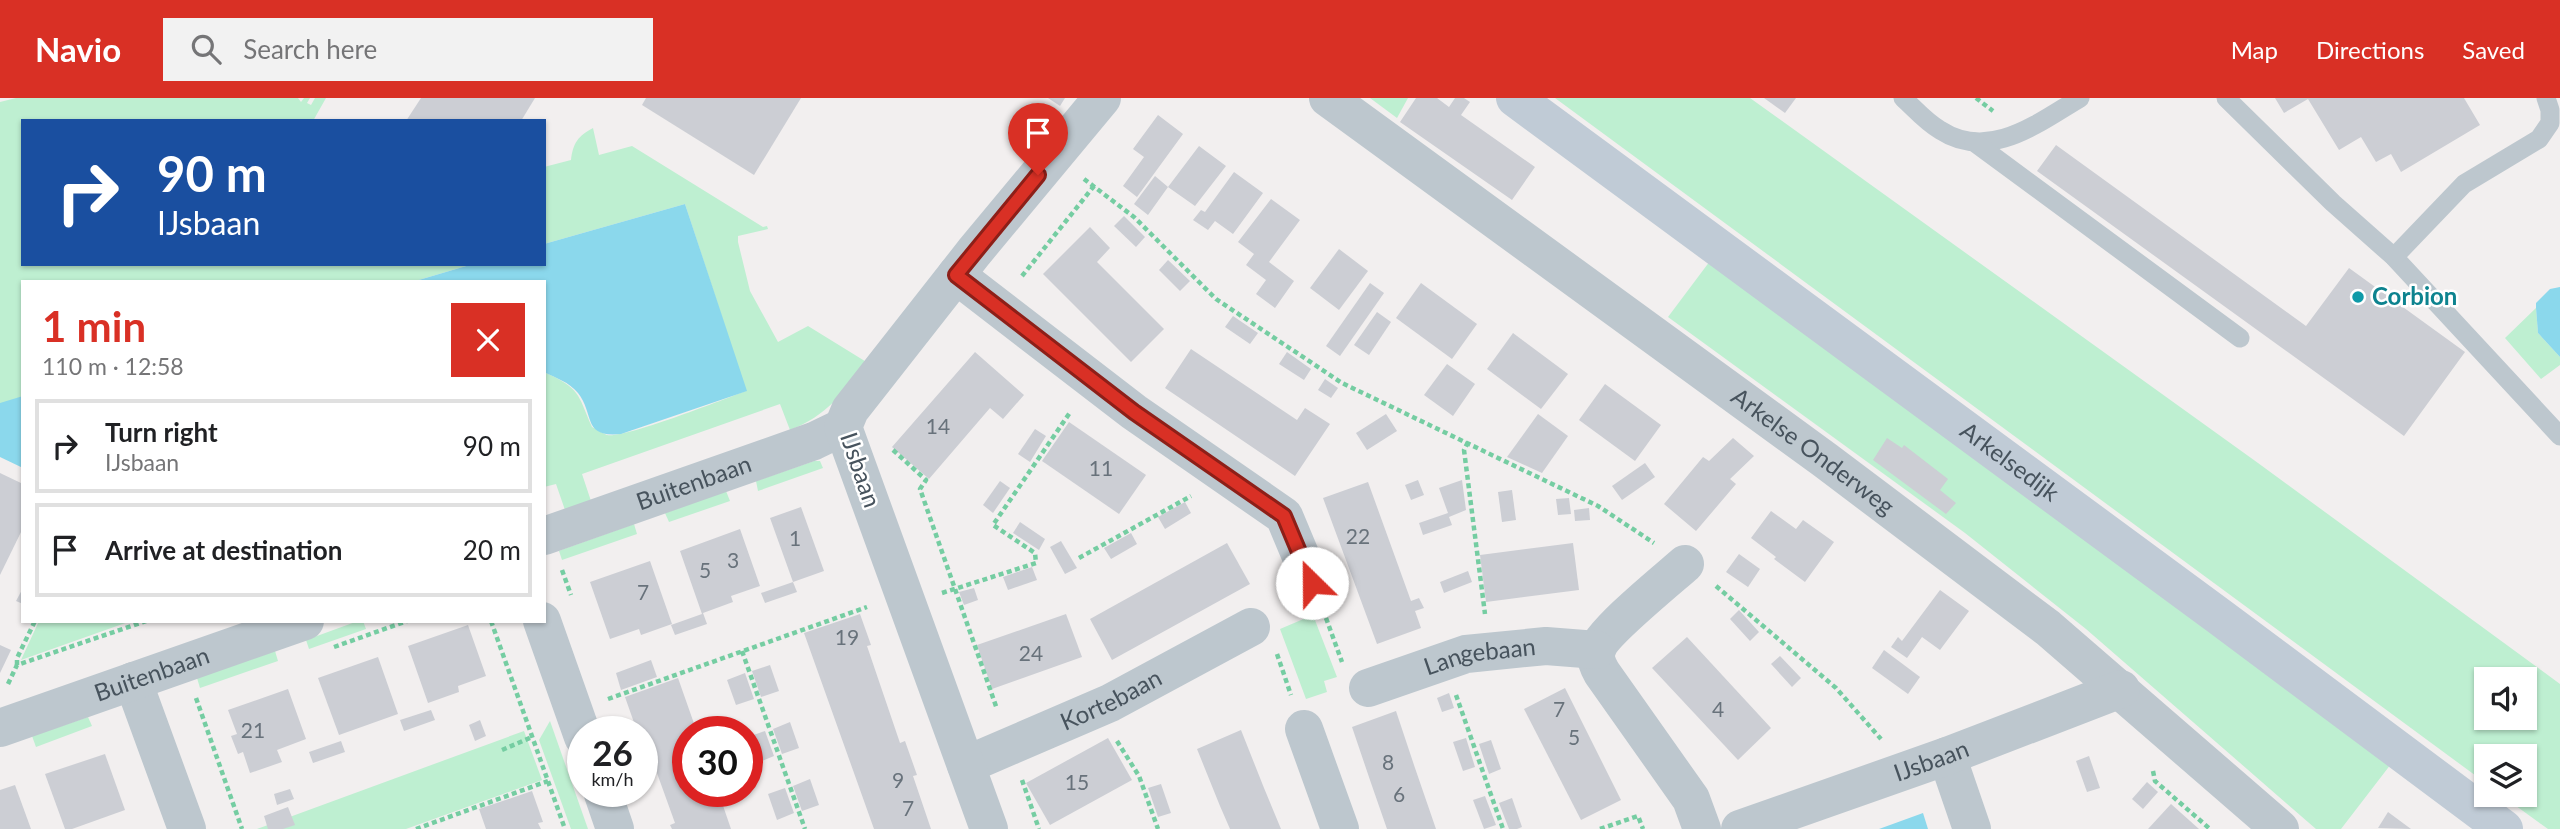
<!DOCTYPE html>
<meta charset="utf-8">
<style>
:root{--surface:#fff;--page:#f2f2f2;--text:#202124;--muted:#757577;--line:#e0e0e0;--accent:#d93025}
body{margin:0;font-family:Lato,sans-serif;background:var(--page);color:var(--text);height:100vh;display:flex;flex-direction:column;font-size:26px;white-space:nowrap}
*{box-sizing:border-box;margin:0}
p{font-size:23px;color:var(--muted)}
.icon{flex:none;width:38px;height:38px;fill:none;stroke:currentColor;stroke-width:2;stroke-linecap:round;stroke-linejoin:round}
.map{position:relative;flex:1;overflow:hidden}
.side{position:absolute;left:21px;top:182px;width:525px;height:343px;display:flex;flex-direction:column;background:var(--surface);border-radius:0px;box-shadow:0 2px 5px #0004}
.side>*{flex:none}
.top-card{position:absolute;left:21px;top:21px;width:525px;height:147px;border-radius:0px;box-shadow:0 2px 5px #0004;background:#1a4fa0;color:#fff;overflow:hidden}
.fabs{position:absolute;left:2474px;top:569px;display:grid;gap:14px}
.fabs a{display:grid;place-items:center;width:63px;height:63px;border-radius:0px;background:var(--surface);box-shadow:0 2px 5px #0004;font-size:35px}
.speed{position:absolute;left:567px;top:618px;display:flex;gap:14px;font-size:35px;font-weight:700;text-align:center}
.speed>*{display:grid;place-content:center;width:91px;height:91px;border-radius:50%;background:var(--surface);box-shadow:0 2px 5px #0004;line-height:1}
.speed small{font-size:18px;font-weight:400}
.speed .limit{border:10px solid #d22;background:#fff;color:#111}
.pin{position:absolute;display:grid;place-items:center;width:60px;height:60px;color:#fff;margin:-72px -30px;border-radius:50% 50% 50% 0;rotate:-45deg;box-shadow:0 0 7px #0007}
.pin .icon{rotate:45deg}
.me{position:absolute;width:77px;margin:-38px;rotate:337deg;stroke-linejoin:round;filter:drop-shadow(0 0 5px #0008)}
.turn{display:flex;align-items:center;gap:24px;height:147px;padding:0 21px;font-size:32px}
.turn .icon{width:91px;height:91px;stroke-width:2.5}
.turn b{display:block;font-size:49px;line-height:60px}
.round{display:grid;place-items:center;flex:none;width:74px;height:74px;border-radius:0px;background:var(--page)}
.overview{display:flex;align-items:center;justify-content:space-between;height:119px;padding:0 21px}
h1{font-size:42px;font-weight:700;line-height:52px;color:var(--accent)}
ul{padding:0;list-style:none}
li{display:flex;align-items:center;gap:21px;height:94px;margin:0 14px 10px;padding:0 7px;border:4px solid var(--line);border-radius:0px}
li div{flex:1}
li b{display:block;font-size:26px}
li em{font-style:normal}
header{display:flex;align-items:center;gap:42px;box-sizing:border-box;height:98px;padding:0 35px;background:var(--accent);color:#fff}
header strong{font-size:33px}
nav{display:flex;gap:38px;margin-inline-start:auto;font-size:24px}
.search{width:490px;height:63px;background:var(--page);display:flex;align-items:center;gap:18px;box-sizing:border-box;padding:0 24px;border-radius:0px;color:var(--muted);font-size:26px}
.map>svg:first-child{display:block}
</style>
<header>
<strong>Navio</strong>
<div class="search"><svg class="icon" aria-label="search" viewBox="0 0 24 24"><circle cx="10" cy="10" r="6"/><path d="M15 15l6 6"/></svg>Search here</div>
<nav><a>Map</a><a>Directions</a><a>Saved</a></nav>
</header>
<div class="map">
<svg width="2560" height="731" viewBox="0 0 2560 731">
<rect width="100%" height="100%" fill="#f2efef"/>
<g fill="#beefd1" fill-rule="evenodd">
<path d="M16 0H298L301 4 304 0H310L307 5 311 7 315 0H326L313 23H23V166H473L412 184H23V299L0 306V4Z"/>
<path d="M1370 0H1408L1397 20Z"/>
<path d="M1555 0H1750L2258 365 2560 586V731H2548L2501 697 2525 696V658H2487V686ZM2487 581H2525V620H2487Z"/>
<path d="M593 30 599 57 632 48 763 129 767 128 768 131 738 138V144L750 193 778 244 808 228 868 265C843 294 827 318 790 332L780 306 582 376 591 403 565 412 556 386 544 389V274C581 291 577 295 592 329 596 331 602 335 607 337 624 341 724 301 746 293L685 106 544 146V69L571 62C573 45 578 38 593 30Z"/>
<path d="M1710 163 2391 666 2341 731H2316L2086 531 1965 435 1668 219Z"/>
<path d="M2536 210 2538 235 2560 259V267L2541 281 2505 240Z"/>
<path d="M814 363H820L823 370 758 393 756 383Z"/>
<path d="M726 393 730 403 669 424 665 415Z"/>
<path d="M634 426 637 436 562 462 559 453 561 452Z"/>
<path d="M1313 517 1337 579 1324 583 1327 594 1306 601 1280 531Z"/>
<path d="M39 523H131L21 562Z"/>
<path d="M358 523H363L366 531 309 551 306 542Z"/>
<path d="M275 553 278 563 200 590 197 580Z"/>
<path d="M88 619 92 628 36 649 32 638Z"/>
<path d="M550 623 588 731H571L539 642Z"/>
<path d="M524 633 542 682 406 731H257Z"/>
</g>
<g fill="#8bd8ec">
<path d="M685 106 747 293 621 336C582 340 595 317 578 295 569 284 556 280 544 274V184H412L473 166H544V146Z"/>
<path d="M2560 189V259L2538 235 2536 210V205L2550 191Z"/>
<path d="M23 298V370L0 359V305Z"/>
<path d="M1923 715 1928 731H1879Z"/>
</g>
<g fill="#ccced4">
<path d="M421 0H535L521 23H406Z"/>
<path d="M646 0H801L754 77 642 7Z"/>
<path d="M1048 0H1065L1060 8Z"/>
<path d="M1416 0H1437L1449 9 1455 0H1464L1470 4 1461 17 1535 69 1512 102 1400 24Z"/>
<path d="M1764 0H1796L1785 15Z"/>
<path d="M2275 0H2464L2480 27 2401 74 2391 56 2376 64 2361 39 2339 52 2308 1 2284 15Z"/>
<path d="M1158 17 1183 36 1137 99 1123 88 1144 59 1133 51Z"/>
<path d="M2056 47 2306 228 2349 170 2465 254 2404 338 2037 73Z"/>
<path d="M1199 48 1226 68 1195 108 1168 89 1148 117 1134 106 1155 78 1168 89Z"/>
<path d="M1234 74 1263 95 1233 136 1215 123 1208 132 1193 122 1201 112 1205 114Z"/>
<path d="M1271 101 1300 122 1269 164 1294 183 1275 210 1256 196 1266 182 1246 167 1254 156 1238 144Z"/>
<path d="M1124 118 1145 139 1136 149 1114 128Z"/>
<path d="M1090 129 1110 150 1097 164 1164 231 1131 264 1043 176Z"/>
<path d="M1339 151 1368 173 1339 212 1310 190Z"/>
<path d="M1168 162 1190 183 1180 193 1159 172Z"/>
<path d="M1370 185 1384 195 1340 258 1326 248Z"/>
<path d="M1421 185 1477 226 1452 261 1396 220Z"/>
<path d="M1377 214 1391 224 1369 257 1354 247Z"/>
<path d="M1233 218 1258 235 1250 246 1225 229Z"/>
<path d="M1513 235 1568 276 1541 311 1487 271Z"/>
<path d="M1191 251 1297 322 1305 310 1330 326 1295 378 1165 290Z"/>
<path d="M975 254 1024 297 1003 321 990 310 929 381 892 349Z"/>
<path d="M1287 254 1311 271 1304 282 1279 266Z"/>
<path d="M1447 266 1475 286 1453 318 1424 297Z"/>
<path d="M1325 281 1338 290 1331 300 1318 292Z"/>
<path d="M1605 286 1661 327 1635 363 1579 322Z"/>
<path d="M1386 316 1397 333 1367 352 1356 335Z"/>
<path d="M1538 316 1568 338 1542 375 1507 359Z"/>
<path d="M1069 324 1146 377 1119 416 1042 363Z"/>
<path d="M1035 331 1046 338 1030 364 1018 356Z"/>
<path d="M1733 340 1754 358 1730 381 1736 386 1696 433 1664 406 1703 359 1709 363Z"/>
<path d="M1887 340 1902 350 1904 347 1948 381 1940 392 1956 405 1946 416 1873 362Z"/>
<path d="M1645 365 1655 379 1622 402 1612 388Z"/>
<path d="M0 375 23 386V430L0 477Z"/>
<path d="M1418 382 1424 397 1411 402 1405 387Z"/>
<path d="M1462 382 1466 412 1449 419 1452 427 1423 437 1419 425 1448 415 1439 390Z"/>
<path d="M1000 383 1010 390 993 415 983 407Z"/>
<path d="M1368 384 1411 503 1419 500 1424 510 1415 513 1421 530 1377 546 1323 400Z"/>
<path d="M1512 392 1516 422 1502 424 1498 394Z"/>
<path d="M1569 400 1571 416 1558 417 1556 401Z"/>
<path d="M1185 404 1191 415 1165 431 1158 419Z"/>
<path d="M801 409 824 473 793 484 770 420Z"/>
<path d="M1589 410 1590 422 1575 423 1574 412Z"/>
<path d="M1771 413 1796 431 1803 422 1834 444 1805 484 1774 461 1776 459 1751 440Z"/>
<path d="M1020 424 1045 441 1039 452 1013 435Z"/>
<path d="M740 431 760 488 731 498 733 504 703 515 707 526 675 537 671 527 702 516 680 453Z"/>
<path d="M1131 435 1137 446 1111 461 1104 450Z"/>
<path d="M1061 443 1077 470 1065 476 1050 449Z"/>
<path d="M1227 445 1250 486 1112 562 1090 521Z"/>
<path d="M1573 445 1579 492 1486 504 1480 457Z"/>
<path d="M1739 456 1760 471 1748 489 1726 474Z"/>
<path d="M650 463 672 526 641 537 639 531 610 541 590 484Z"/>
<path d="M1032 469 1037 482 1008 492 1003 479Z"/>
<path d="M1468 473 1472 484 1444 495 1440 484Z"/>
<path d="M793 484 797 494 765 505 761 495Z"/>
<path d="M23 490V506L16 503Z"/>
<path d="M974 490 978 502 964 507 959 494Z"/>
<path d="M1940 492 1969 513 1940 552 1922 539 1907 560 1891 549 1898 539 1902 543Z"/>
<path d="M1739 512 1759 534 1750 543 1730 521Z"/>
<path d="M860 516 871 547 867 548 900 645 905 643 917 677 913 678 931 731H874L804 535Z"/>
<path d="M1066 516 1082 559 992 591 977 547Z"/>
<path d="M468 527 486 578 458 588 459 594 428 605 408 548Z"/>
<path d="M1687 539 1771 630 1738 662 1652 570Z"/>
<path d="M0 547 11 552 0 575Z"/>
<path d="M1884 552 1920 579 1908 596 1872 570Z"/>
<path d="M1780 558 1801 580 1792 589 1771 566Z"/>
<path d="M378 559 398 616 339 637 318 580Z"/>
<path d="M651 562 657 579 621 592 616 575Z"/>
<path d="M770 567 779 593 761 599 752 573Z"/>
<path d="M745 575 754 601 736 607 727 582Z"/>
<path d="M678 580 697 634H688V693H718L731 731H672L670 727 675 725 640 628 636 630 631 616 625 599Z"/>
<path d="M1565 590 1621 702 1581 722 1524 611Z"/>
<path d="M288 591 306 641 277 652 282 664 250 675 243 654 238 656 231 638 237 636 228 612Z"/>
<path d="M1449 595 1454 610 1442 614 1437 600Z"/>
<path d="M431 612 435 622 404 633 400 622Z"/>
<path d="M1396 613 1415 670 1436 731H1387L1371 685 1352 629Z"/>
<path d="M480 622 486 638 475 643 469 627Z"/>
<path d="M790 624 799 650 782 656 773 631Z"/>
<path d="M1241 632 1264 690 1281 731H1230L1220 708 1197 651Z"/>
<path d="M765 633 774 658 757 665 748 639Z"/>
<path d="M1108 640 1132 682 1050 727 1026 685Z"/>
<path d="M1466 640 1475 669 1463 673 1453 644Z"/>
<path d="M1491 642 1501 671 1489 676 1479 646Z"/>
<path d="M341 643 345 654 313 665 309 654Z"/>
<path d="M105 656 125 712 72 731H65L45 676Z"/>
<path d="M2089 658 2100 690 2087 694 2076 663Z"/>
<path d="M810 681 819 707 802 713 793 688Z"/>
<path d="M2147 684 2158 694 2143 711 2132 701Z"/>
<path d="M1161 686 1171 715 1158 719 1148 690Z"/>
<path d="M15 687 31 731H0V692Z"/>
<path d="M785 690 794 715 777 722 768 696Z"/>
<path d="M290 691 294 701 277 707 274 696Z"/>
<path d="M532 693 543 724 538 725 541 731H486L479 711Z"/>
<path d="M1485 698 1496 727 1484 731 1473 702Z"/>
<path d="M1512 700 1522 729 1517 731H1509L1499 705Z"/>
<path d="M2171 706 2199 731H2148Z"/>
<path d="M288 709 295 727 283 731H268L264 718Z"/>
<path d="M2388 714 2411 731 2378 730Z"/>
</g>
<g fill="none" stroke-linecap="round" stroke-linejoin="round">
<g stroke="#75cda2" stroke-width="4.5" stroke-dasharray="5 3.5" stroke-linecap="butt">
<path d="M1976 0 1993 13"/>
<path d="M1084 81 1134 119 1216 201 1342 285 1598 408 1654 445"/>
<path d="M1022 178 1094 88"/>
<path d="M1468 344 1464 352 1485 516"/>
<path d="M893 352 926 382 920 391 997 611"/>
<path d="M1079 460 1191 398"/>
<path d="M562 472 571 497"/>
<path d="M1716 488 1836 590 1881 641"/>
<path d="M942 495 1036 465 1035 455 993 427 1071 313"/>
<path d="M1326 520 1342 564"/>
<path d="M491 523 565 731"/>
<path d="M334 549 407 523"/>
<path d="M742 553 805 731"/>
<path d="M1277 556 1291 597"/>
<path d="M17 567V560L35 523"/>
<path d="M8 586 17 567 146 523"/>
<path d="M1456 597 1503 731"/>
<path d="M196 600 242 731"/>
<path d="M608 601 867 509"/>
<path d="M1117 643 1139 678 1158 731"/>
<path d="M502 652 532 639"/>
<path d="M2153 673 2155 683 2210 731"/>
<path d="M1022 682 1039 731"/>
<path d="M416 731 548 683"/>
<path d="M1600 731 1638 718 1643 731"/>
</g>
<g stroke="#bdc7ce" stroke-width="19">
<path d="M1903 0C1915 11 1926 24 1940 32 1989 64 2038 25 2080 0"/>
<path d="M2226 0 2333 105 2394 159 2560 338"/>
<path d="M1974 44 2240 240"/>
<path d="M2394 159 2464 86 2539 41 2550 25V12L2546 0"/>
</g>
<g stroke="#bdc7ce" stroke-width="38">
<path id="s1" d="M1328 0 1825 362 2048 530 2280 731"/>
<path d="M956 177 1134 314 1284 418 1312 485"/>
<path id="s2" d="M544 438 814 343 843 329"/>
<path d="M1685 466C1668 481 1600 536 1596 554 1595 561 1598 568 1602 575L1691 701 1702 731"/>
<path d="M542 523 583 639"/>
<path d="M133 583 187 731"/>
<path id="s3" d="M1368 590 1466 556 1546 548 1597 552"/>
<path id="s4" d="M0 630 305 523"/>
<path d="M1304 631 1340 731"/>
<path d="M1947 658 1972 731"/>
<path id="s5" d="M966 667 1110 605 1251 529"/>
<path d="M602 693 615 731"/>
<path d="M989 731 843 329 850 312 974 154 1102 0"/>
<path id="s6" d="M1740 731 1947 658 2121 591"/>
</g>
<path stroke="#c0cbd6" stroke-width="38" id="s7" d="M1515 0 2220 519 2504 731"/>
</g>
<g fill="none" stroke-linecap="round" stroke-linejoin="round">
<defs>
<path id="route" d="M1038 77 956 177 1134 314 1284 418 1312 485"/>
</defs>
<use href="#route" stroke="#8d1f18" stroke-width="18"/>
<use href="#route" stroke="#d93025" stroke-width="12"/>
</g>
<circle fill="#0f9aa8" stroke="#fff" stroke-width="2.5" cx="2358" cy="199" r="7"/>
<g text-anchor="middle" stroke-width="5" stroke-linejoin="round" paint-order="stroke">
<g font-size="21" fill="#68727b">
<text x="938" y="336">14</text>
<text x="1101" y="378">11</text>
<text x="1358" y="446">22</text>
<text x="795" y="448">1</text>
<text x="733" y="470">3</text>
<text x="705" y="480">5</text>
<text x="643" y="502">7</text>
<text x="847" y="547">19</text>
<text x="1031" y="563">24</text>
<text x="1559" y="619">7</text>
<text x="1718" y="619">4</text>
<text x="253" y="640">21</text>
<text x="1574" y="647">5</text>
<text x="1388" y="672">8</text>
<text x="898" y="690">9</text>
<text x="1077" y="692">15</text>
<text x="1399" y="704">6</text>
<text x="908" y="718">7</text>
</g>
<g font-size="24" font-weight="bold" fill="#0d838f" stroke="#fff" text-anchor="start">
<text x="2372" y="207">Corbion</text>
</g>
<g font-size="24" fill="#47535d" stroke="#fff">
<text dy="8" stroke="none"><textPath href="#s1" startOffset="600">Arkelse Onderweg</textPath></text>
<text dy="8" stroke="none"><textPath href="#s7" startOffset="614">Arkelsedijk</textPath></text>
<text transform="translate(860 372) rotate(71)" y="8">IJsbaan</text>
<text dy="8" stroke="none"><textPath href="#s2" startOffset="159">Buitenbaan</textPath></text>
<text dy="8" stroke="none"><textPath href="#s3" startOffset="117">Langebaan</textPath></text>
<text dy="8" stroke="none"><textPath href="#s4" startOffset="161">Buitenbaan</textPath></text>
<text dy="8" stroke="none"><textPath href="#s5" startOffset="159">Kortebaan</textPath></text>
<text dy="8" stroke="none"><textPath href="#s6" startOffset="203">IJsbaan</textPath></text>
</g>
</g>
</svg>
<div class="fabs">
<a><svg class="icon" aria-label="sound" viewBox="0 0 24 24"><path d="M4 9h4l5-4v14l-5-4H4zM17 9q2 3 0 6"/></svg></a>
<a><svg class="icon" aria-label="layers" viewBox="0 0 24 24"><path d="M12 4l9 5-9 5-9-5zM3 14l9 5 9-5"/></svg></a>
</div>
<div class="speed"><div>26<small>km/h</small></div><div class="limit">30</div></div>
<div class="pin" style="left:1038px;top:77px;background:#d93025"><svg class="icon" aria-label="arrive" viewBox="0 0 24 24"><path d="M6 21V4h12l-3 4 3 4H6"/></svg></div>
<svg class="me" style="left:1312px;top:485px" viewBox="-20 -20 40 40"><circle r="19" fill="#fff"/><path d="M0-13L10 11 0 6-10 11z" fill="#d93025"/></svg>
<div class="top-card">
<div class="turn"><svg class="icon" aria-label="right" viewBox="0 0 24 24"><path d="M7 20v-9h11M14 6l5 5-5 5"/></svg><div><b>90 m</b>IJsbaan</div></div>
</div>
<section class="side">
<div class="overview"><div><h1>1 min</h1><p>110 m · 12:58</p></div><a class="round" style="background:#d93025;color:#fff"><svg class="icon" aria-label="close" viewBox="0 0 24 24"><path d="M6 6l12 12M18 6L6 18"/></svg></a></div>
<ul>
<li><svg class="icon" aria-label="right" viewBox="0 0 24 24"><path d="M7 20v-9h11M14 6l5 5-5 5"/></svg><div><b>Turn right</b><p>IJsbaan</p></div><em>90 m</em></li>
<li><svg class="icon" aria-label="arrive" viewBox="0 0 24 24"><path d="M6 21V4h12l-3 4 3 4H6"/></svg><div><b>Arrive at destination</b></div><em>20 m</em></li>
</ul>
</section>
</div>
